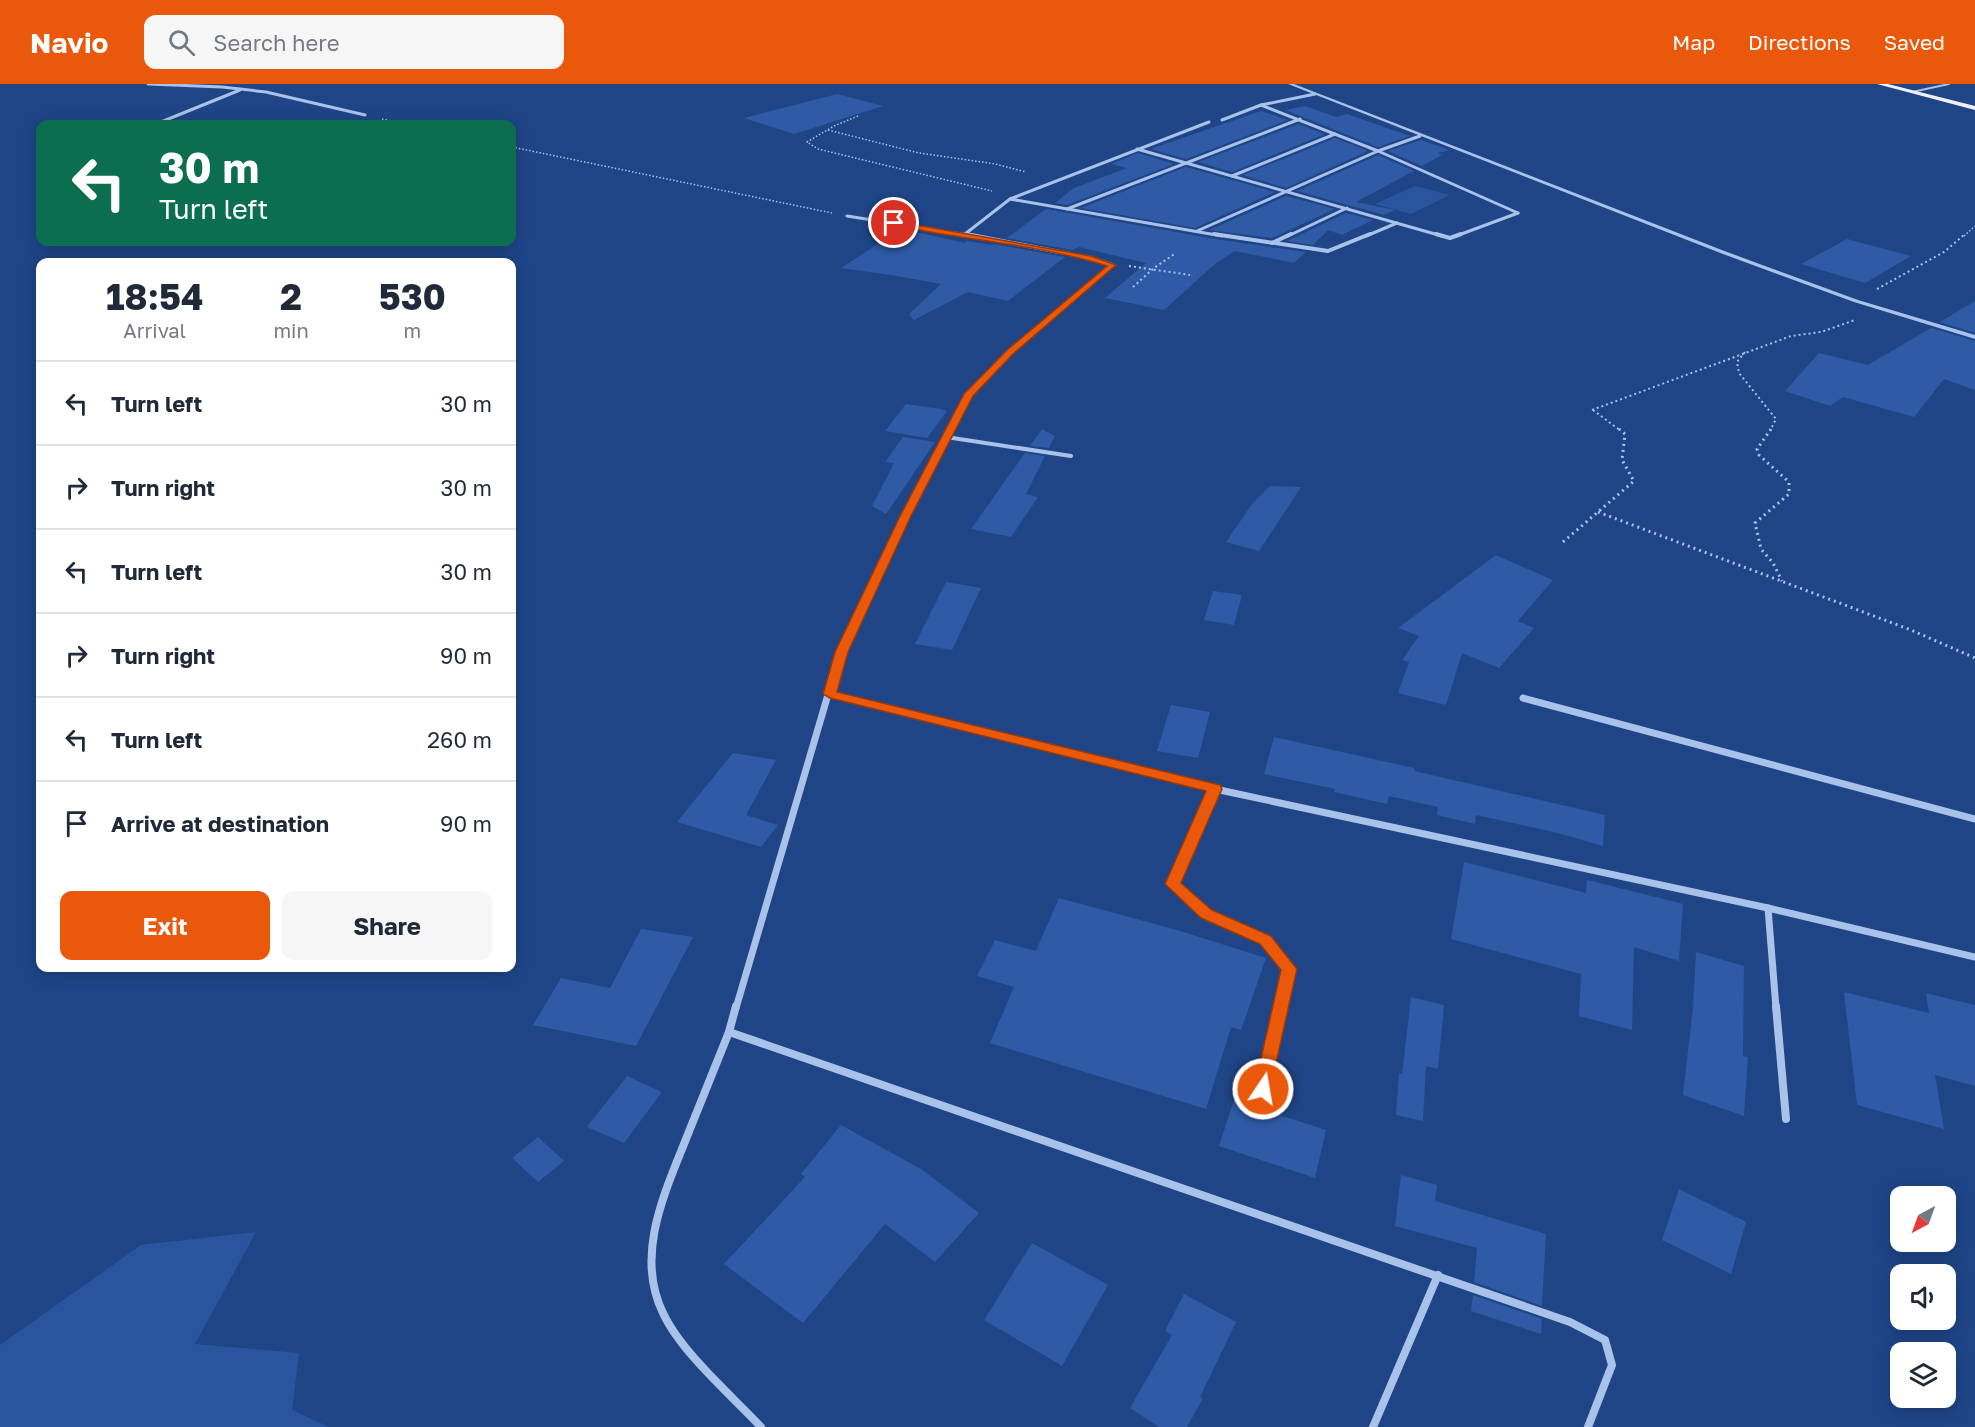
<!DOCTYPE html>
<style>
:root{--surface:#fff;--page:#f6f6f7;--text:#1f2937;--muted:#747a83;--line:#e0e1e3;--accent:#ea580c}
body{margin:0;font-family:"Golos Text",sans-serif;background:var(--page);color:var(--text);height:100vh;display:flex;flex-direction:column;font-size:22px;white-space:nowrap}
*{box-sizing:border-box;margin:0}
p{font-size:20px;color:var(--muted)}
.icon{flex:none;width:33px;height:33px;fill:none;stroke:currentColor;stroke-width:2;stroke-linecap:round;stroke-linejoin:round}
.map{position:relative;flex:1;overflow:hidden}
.side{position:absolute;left:36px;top:174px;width:480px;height:714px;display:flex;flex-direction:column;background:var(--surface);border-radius:12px;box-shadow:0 3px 15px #0003}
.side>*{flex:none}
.hud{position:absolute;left:36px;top:36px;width:480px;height:126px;border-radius:12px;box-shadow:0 3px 15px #0003;background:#0b6e4f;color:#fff;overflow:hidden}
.needle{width:39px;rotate:221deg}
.controls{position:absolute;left:1890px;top:1102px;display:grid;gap:12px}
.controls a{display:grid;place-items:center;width:66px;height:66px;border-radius:12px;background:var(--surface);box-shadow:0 3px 15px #0003;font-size:30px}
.pin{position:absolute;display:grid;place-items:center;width:51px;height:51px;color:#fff;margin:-26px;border:3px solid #fff;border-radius:50%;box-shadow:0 2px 6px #0007}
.me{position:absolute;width:66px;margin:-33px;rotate:12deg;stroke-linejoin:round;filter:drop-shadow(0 0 4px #0008)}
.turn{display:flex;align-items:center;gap:21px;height:126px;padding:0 24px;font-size:27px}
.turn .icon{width:78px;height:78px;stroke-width:2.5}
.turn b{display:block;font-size:42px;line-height:51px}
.eta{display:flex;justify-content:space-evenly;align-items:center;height:102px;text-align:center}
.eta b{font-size:36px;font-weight:700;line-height:42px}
.action{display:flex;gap:12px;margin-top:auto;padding:12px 24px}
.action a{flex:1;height:69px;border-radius:12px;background:var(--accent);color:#fff;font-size:24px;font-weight:700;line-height:69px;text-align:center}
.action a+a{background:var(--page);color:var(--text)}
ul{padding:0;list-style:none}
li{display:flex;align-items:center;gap:18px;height:84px;padding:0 24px;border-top:2px solid var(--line)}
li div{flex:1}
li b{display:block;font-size:22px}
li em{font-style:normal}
header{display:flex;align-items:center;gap:36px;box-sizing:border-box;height:84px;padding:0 30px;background:var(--accent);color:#fff}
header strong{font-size:28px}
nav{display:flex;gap:33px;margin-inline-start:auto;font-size:21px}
.search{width:420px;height:54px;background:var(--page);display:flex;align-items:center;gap:15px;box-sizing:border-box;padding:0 21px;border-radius:12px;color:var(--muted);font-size:22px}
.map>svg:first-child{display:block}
</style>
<header>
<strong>Navio</strong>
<div class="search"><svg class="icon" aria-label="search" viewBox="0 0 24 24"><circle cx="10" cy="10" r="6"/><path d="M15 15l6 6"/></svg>Search here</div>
<nav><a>Map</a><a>Directions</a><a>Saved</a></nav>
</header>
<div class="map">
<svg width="1975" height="1343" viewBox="0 0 1975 1343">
<rect width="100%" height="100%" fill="#1f4587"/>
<g fill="#29559f">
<path d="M1415 102 1450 111 1411 130 1375 120Z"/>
<path d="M256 1148 195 1260 299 1269 292 1326 329 1343H0V1261L141 1161Z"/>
</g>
<g fill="#2f5aa5">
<path d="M837 10 883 22 794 50 744 34Z"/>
<path d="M1305 22 1336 33 1347 30 1410 52 1378 63 1285 26Z"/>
<path d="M1261 27 1288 36 1186 75 1150 65Z"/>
<path d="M1298 40 1325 50 1232 88 1198 78Z"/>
<path d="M1335 54 1368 67 1286 104 1243 91Z"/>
<path d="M1421 56 1450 66 1437 69 1442 71 1422 82 1388 67Z"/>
<path d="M1138 69 1174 80 1067 121 1055 119 1074 104 1127 84 1111 80Z"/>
<path d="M1378 71 1414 87 1356 118 1395 126 1384 131 1297 107Z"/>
<path d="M1186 83 1275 108 1195 144 1081 124Z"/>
<path d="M1286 112 1335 125 1272 154 1209 146Z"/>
<path d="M1046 125 1221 156 1306 168 1294 179 1235 167 1216 179 1164 226 1105 214 1146 179 1079 163 1073 166 1007 154Z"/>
<path d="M1346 129 1373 136 1342 151 1328 146 1313 161 1287 157Z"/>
<path d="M907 146 965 159 967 157 992 161 994 160 1065 173 1008 217 968 208 914 236 909 230 941 200 891 191 841 184 896 148 903 149Z"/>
<path d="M1847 155 1911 172 1865 199 1801 180Z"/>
<path d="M1975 217V249L1940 238Z"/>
<path d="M1931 244 1975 257V306L1944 295 1914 333 1843 313 1830 322 1785 307 1819 269 1868 281Z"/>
<path d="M906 320 941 325 947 327 927 354 885 347Z"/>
<path d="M1042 345 1055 352 1049 364 1030 362Z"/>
<path d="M903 353 935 358 886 430 872 422 894 379 885 378Z"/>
<path d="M1025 369 1045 372 1026 410 1038 413 1011 453 971 445Z"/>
<path d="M1270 402 1301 403 1259 467 1226 458 1252 420Z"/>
<path d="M1496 471 1553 496 1518 537 1534 544 1499 584 1462 569 1446 621 1398 609 1409 578 1402 576 1419 552 1398 544Z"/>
<path d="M946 498 981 504 952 566 915 560Z"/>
<path d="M1213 507 1242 511 1234 541 1204 536Z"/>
<path d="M1171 621 1210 628 1198 674 1157 667Z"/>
<path d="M1274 653 1414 684V687L1605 731 1603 762 1558 749 1476 731 1475 740 1437 731 1438 723 1389 712 1387 720 1334 708 1335 705 1264 690Z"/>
<path d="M733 669 776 676 746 731 778 741 761 763 677 738Z"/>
<path d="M1464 778 1586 809 1587 796 1683 820 1679 877 1634 863 1632 946 1579 932 1581 890 1451 855Z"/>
<path d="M1059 814 1177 846 1266 874 1241 946 1231 943 1206 1025 990 959 1014 903 977 892 995 856 1036 867Z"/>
<path d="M641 845 693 853 636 962 533 941 561 894 610 904Z"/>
<path d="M1696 868 1744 882 1743 972 1748 973 1744 1032 1683 1011 1693 923Z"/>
<path d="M1844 908 1929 929 1926 909 1975 921V1002L1935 991 1944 1045 1857 1021Z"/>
<path d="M1411 913 1444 921 1438 985 1426 982 1423 1037 1396 1031 1399 989 1402 990Z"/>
<path d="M627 992 662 1008 624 1059 587 1043Z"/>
<path d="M1234 1016 1326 1046 1315 1094 1219 1062Z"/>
<path d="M841 1041 921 1085 979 1129 935 1178 885 1140 803 1239 724 1180 805 1093 801 1090Z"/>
<path d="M538 1053 564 1077 538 1098 512 1074Z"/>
<path d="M1401 1091 1437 1101 1435 1117 1546 1150 1542 1222 1474 1198 1477 1164 1395 1142Z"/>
<path d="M1679 1105 1746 1138 1731 1190 1662 1156Z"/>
<path d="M1032 1159 1108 1201 1062 1282 984 1236Z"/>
<path d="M1184 1210 1236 1238 1200 1313 1203 1314 1187 1343H1159L1130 1324 1172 1251 1165 1247Z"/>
<path d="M1473 1211 1542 1235 1541 1250 1471 1227Z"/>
</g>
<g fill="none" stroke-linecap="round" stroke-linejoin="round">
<g stroke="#a9c2ea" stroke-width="1.5" stroke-dasharray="1.5 2" stroke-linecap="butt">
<path d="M858 32 834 42 807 58 818 65 992 107"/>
<path d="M382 35 407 40"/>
<path d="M828 46 919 69 995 80 1026 88"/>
<path d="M512 63 832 129"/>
<path d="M1964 152 1975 142"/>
</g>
<g stroke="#a9c2ea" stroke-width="2" stroke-dasharray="2 3" stroke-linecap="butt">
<path d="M1129 182 1190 191"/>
<path d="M1133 203 1154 184 1176 169"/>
<path d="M1877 205 1944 168 1965 150"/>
<path d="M1745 268 1737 278 1739 289 1776 335 1770 347"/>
<path d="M1592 326 1791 252 1821 248 1855 236"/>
<path d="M1593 326 1621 347"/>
</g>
<g stroke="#a9c2ea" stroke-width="3" stroke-dasharray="2 4" stroke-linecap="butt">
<path d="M1771 345 1757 365 1759 371 1789 398V410L1755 439 1761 465 1773 479 1782 497"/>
<path d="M1598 428 1911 546 1975 574"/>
<path d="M1563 458 1634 397 1622 376 1625 350 1619 345"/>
</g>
<path stroke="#a9c2ea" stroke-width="2" d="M1912 8 1949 0"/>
<path stroke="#a9c2ea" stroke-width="4" d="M946 353 1071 372"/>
<g stroke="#a9c2ea" stroke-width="3">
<path d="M148 0 222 3 266 8 365 31"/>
<path d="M1261 21 1378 67 1518 129"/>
<path d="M1222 36 1261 21 1315 10"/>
<path d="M156 40 240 6"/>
<path d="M1137 65 1442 152"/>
<path d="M1232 92 1335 50"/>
<path d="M1010 115 1222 152"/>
<path d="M1067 125 1300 35"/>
<path d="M847 132 974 152"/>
<path d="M1197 147 1378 67 1420 52"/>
<path d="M965 150 1010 115 1209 38"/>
<path d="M1288 152 1347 124"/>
<path d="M1366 152 1397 139"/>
<path d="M1456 152 1518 129"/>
</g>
<g stroke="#a9c2ea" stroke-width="4">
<path d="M1214 150 1328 167 1370 150"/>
<path d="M1436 150 1450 154 1461 150"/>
<path d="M1272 159 1291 150"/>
<path d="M950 347 969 310 1010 268 1112 181 1091 174 966 150"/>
</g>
<path stroke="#a9c2ea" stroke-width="5" d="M832 598 841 568 906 432 951 345"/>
<g stroke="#a9c2ea" stroke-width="7">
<path d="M830 610 1215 705 1768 824 1975 873"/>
<path d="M1523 614 1975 735"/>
<path d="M1215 705 1172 800 1206 830 1266 856 1289 885 1281 924"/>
<path d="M1768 824 1776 924"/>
<path d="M736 924 832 597"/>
</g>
<g stroke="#a9c2ea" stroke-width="8">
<path d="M736 922 729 948C715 982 702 1016 688 1050 666 1106 634 1170 663 1229 681 1268 731 1311 761 1343"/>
<path d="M1776 922 1786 1035"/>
<path d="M729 948 1570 1238 1605 1256 1612 1281 1588 1343"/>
<path d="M1263 1006 1281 922"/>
<path d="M1373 1343 1438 1191"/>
</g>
<path fill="#a9c2ea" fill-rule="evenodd" d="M1288 0H1294L1727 168 1858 216 1975 251V255L1854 218 1723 170Z"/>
<path fill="#edf2fe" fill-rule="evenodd" d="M1877 0H1888L1975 22V26Z"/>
</g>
<path fill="#ea580c" stroke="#983908" stroke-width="1.5" d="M894 137 1091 172 1116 181 1013 270 973 312 911 432 848 568 837 608 1220 701 1222 705 1181 799 1212 826 1271 852 1297 885 1269 1011 1263 1013 1257 1011 1254 1005 1281 886 1260 860 1201 834 1165 800 1206 707 830 614 823 610 835 568 900 432 964 310 1007 266 1107 182C1037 160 963 156 892 141V138Z"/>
</svg>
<div class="controls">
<a><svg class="needle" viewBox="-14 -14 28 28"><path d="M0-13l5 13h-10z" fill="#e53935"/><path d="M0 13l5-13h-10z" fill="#747a83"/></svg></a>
<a><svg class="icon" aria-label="sound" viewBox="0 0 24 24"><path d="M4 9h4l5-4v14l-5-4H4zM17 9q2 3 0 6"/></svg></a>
<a><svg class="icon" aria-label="layers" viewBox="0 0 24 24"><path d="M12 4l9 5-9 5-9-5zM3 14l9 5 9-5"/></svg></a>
</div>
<div class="pin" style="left:894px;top:139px;background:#d93025"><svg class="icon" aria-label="arrive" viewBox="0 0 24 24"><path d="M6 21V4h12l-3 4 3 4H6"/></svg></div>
<svg class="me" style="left:1263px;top:1005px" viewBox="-20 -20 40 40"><circle r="17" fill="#ea580c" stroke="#fff" stroke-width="3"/><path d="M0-11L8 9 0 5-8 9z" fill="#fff"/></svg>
<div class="hud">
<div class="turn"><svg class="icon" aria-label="left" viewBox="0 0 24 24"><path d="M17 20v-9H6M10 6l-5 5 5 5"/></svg><div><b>30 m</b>Turn left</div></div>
</div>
<section class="side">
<div class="eta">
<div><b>18:54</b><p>Arrival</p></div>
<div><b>2</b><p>min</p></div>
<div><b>530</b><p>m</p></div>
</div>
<ul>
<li><svg class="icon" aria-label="left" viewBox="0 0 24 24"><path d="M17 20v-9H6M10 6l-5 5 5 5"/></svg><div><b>Turn left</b></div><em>30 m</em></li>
<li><svg class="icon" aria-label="right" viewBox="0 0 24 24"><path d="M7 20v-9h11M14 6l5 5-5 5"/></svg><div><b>Turn right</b></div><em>30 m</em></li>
<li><svg class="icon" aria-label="left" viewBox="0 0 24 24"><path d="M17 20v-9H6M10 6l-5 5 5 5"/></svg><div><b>Turn left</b></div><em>30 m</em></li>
<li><svg class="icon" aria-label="right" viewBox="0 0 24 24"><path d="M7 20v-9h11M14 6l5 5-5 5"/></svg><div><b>Turn right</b></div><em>90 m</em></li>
<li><svg class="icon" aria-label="left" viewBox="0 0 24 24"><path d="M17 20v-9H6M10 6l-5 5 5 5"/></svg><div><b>Turn left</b></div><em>260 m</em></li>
<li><svg class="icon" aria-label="arrive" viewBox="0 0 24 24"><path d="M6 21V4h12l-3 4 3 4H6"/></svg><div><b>Arrive at destination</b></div><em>90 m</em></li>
</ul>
<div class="action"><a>Exit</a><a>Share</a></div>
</section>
</div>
